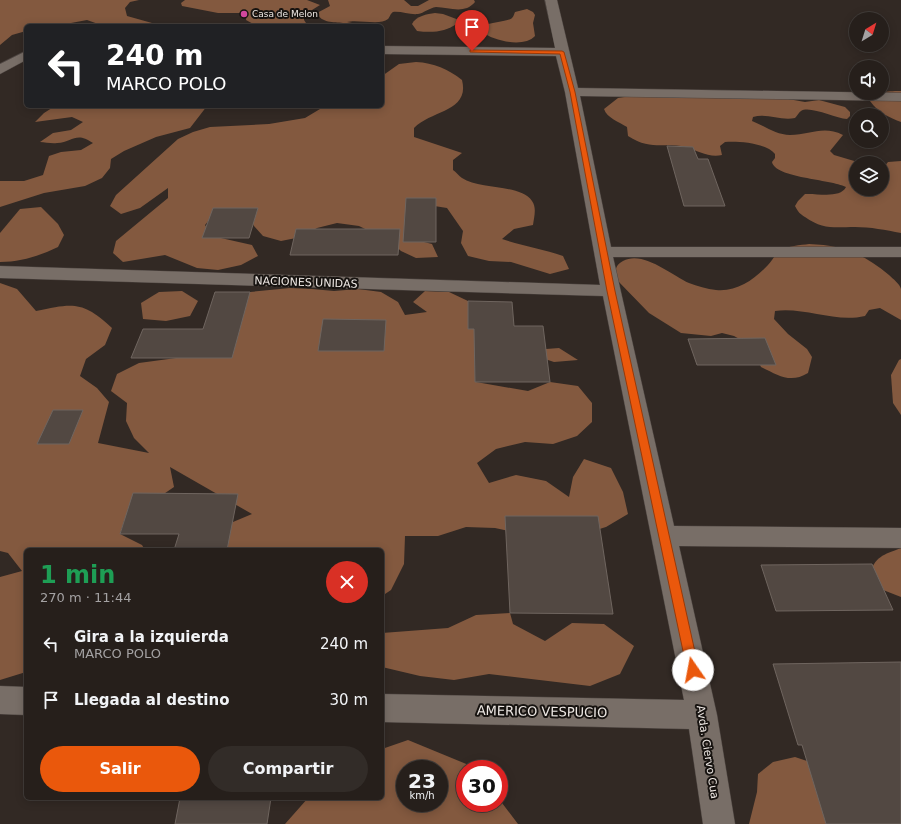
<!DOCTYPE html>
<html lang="es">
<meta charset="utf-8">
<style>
:root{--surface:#261f1b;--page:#322c28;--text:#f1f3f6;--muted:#a4a2a3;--line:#423d3a;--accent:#ea580c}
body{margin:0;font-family:"DejaVu Sans",sans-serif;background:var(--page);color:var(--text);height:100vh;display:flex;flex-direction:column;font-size:15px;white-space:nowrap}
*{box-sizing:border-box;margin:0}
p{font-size:13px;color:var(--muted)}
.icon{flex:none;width:22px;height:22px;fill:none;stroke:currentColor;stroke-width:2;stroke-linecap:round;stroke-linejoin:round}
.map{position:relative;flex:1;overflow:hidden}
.sheet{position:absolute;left:24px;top:548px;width:360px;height:252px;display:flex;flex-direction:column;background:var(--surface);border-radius:6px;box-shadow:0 2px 10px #0003,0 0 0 1px var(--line)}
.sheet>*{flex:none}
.guide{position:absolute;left:24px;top:24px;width:360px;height:84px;border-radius:6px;box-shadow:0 2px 10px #0003,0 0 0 1px var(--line);background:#202124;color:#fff;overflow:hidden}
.needle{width:26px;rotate:38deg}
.tools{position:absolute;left:849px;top:12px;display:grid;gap:8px}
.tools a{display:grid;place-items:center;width:40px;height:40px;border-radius:50%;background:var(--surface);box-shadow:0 2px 10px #0003,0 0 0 1px var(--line);font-size:20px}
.speed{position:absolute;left:396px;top:760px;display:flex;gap:8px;font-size:20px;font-weight:700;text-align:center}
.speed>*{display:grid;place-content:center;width:52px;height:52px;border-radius:50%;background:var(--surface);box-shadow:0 2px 10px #0003,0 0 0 1px var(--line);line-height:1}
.speed small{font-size:10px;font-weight:400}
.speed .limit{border:6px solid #d22;background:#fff;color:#111}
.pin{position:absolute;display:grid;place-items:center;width:34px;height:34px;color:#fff;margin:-41px -17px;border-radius:50% 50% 50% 0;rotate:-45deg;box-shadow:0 0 4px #0007}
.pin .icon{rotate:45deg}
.me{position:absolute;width:44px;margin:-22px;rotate:348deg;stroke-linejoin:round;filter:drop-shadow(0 0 3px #0008)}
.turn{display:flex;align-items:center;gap:14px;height:84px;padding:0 16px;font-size:18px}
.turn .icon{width:52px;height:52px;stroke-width:2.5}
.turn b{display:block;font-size:28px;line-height:34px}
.round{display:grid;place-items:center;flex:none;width:42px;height:42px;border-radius:21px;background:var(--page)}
.head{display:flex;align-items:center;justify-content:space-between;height:68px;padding:0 16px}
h1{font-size:24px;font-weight:800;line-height:30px;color:#1e9e55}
.button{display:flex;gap:8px;margin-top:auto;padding:8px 16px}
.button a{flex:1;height:46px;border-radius:24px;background:var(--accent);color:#fff;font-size:16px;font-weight:800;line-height:46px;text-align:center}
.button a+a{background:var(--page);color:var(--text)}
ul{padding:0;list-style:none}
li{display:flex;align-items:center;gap:12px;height:56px;padding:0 16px}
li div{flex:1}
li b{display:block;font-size:15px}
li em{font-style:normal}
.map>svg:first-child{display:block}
</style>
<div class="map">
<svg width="901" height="824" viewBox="0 0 901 824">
<rect width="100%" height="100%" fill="#322924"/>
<g fill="#83593f" fill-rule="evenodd">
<path d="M0 0H139L130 2 125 8 127 16 152 23 151 26H116L101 25 87 20 71 23H54L43 26H26V31L12 35 0 45Z"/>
<path d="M185 0H307L320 5 304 15V20L308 26H257L246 20 247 14 241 13H218L182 6 181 3Z"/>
<path d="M328 0H404L411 6H418L429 0H474L475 2C464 15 449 7 436 7 429 8 424 13 418 14 410 15 401 11 393 12 390 14 390 17 388 19 380 26 358 19 347 22L367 26H335L343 23C334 22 321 23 317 13L330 6Z"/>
<path d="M527 9 533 12 535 15 533 23 535 36C524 48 494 41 482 32L484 26C490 22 510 21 512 18 514 16 514 14 515 12Z"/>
<path d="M435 13 443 14 459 20 458 23C445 32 433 33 417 31L412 24C416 16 427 14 435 13Z"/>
<path d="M416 62C434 63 448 69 462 80 470 112 432 110 414 128V137L462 153 453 160V170C456 172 459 176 462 178 480 190 521 184 532 201 537 208 534 217 533 225L514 229 502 239C522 246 543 249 563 256L569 269 550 274 511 262 489 261 468 256 461 243 463 231 447 208 428 205 424 242 432 244 438 257 416 258 401 251 390 241 359 226 337 223 317 228 301 237 281 241 263 236 254 226 249 216 214 214 205 225 212 236 252 245 258 256 241 265 218 270 197 268 165 255 123 262 113 253 116 241 168 198V188L140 208 121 214 110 206 116 195 178 139 193 132 210 127 269 124 305 118 325 106H382V76L399 64Z"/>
<path d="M901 91V122C888 117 879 113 870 101 875 91 891 91 901 91Z"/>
<path d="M650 93 777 97 805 102 819 100 845 107 850 112V116L847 119C835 118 809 105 801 111 799 112 797 116 795 118 781 121 767 113 753 117L752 121C765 126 776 135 790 135 810 135 823 125 843 135L830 151 834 155 861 163H856V189H882V179L885 176 884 167 888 162 901 161V233C886 230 870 227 855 227 835 227 823 230 805 217 800 214 798 212 795 206L798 201 805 194C817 193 840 199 846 187 830 179 775 178 772 162L775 158V154C766 143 739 141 725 142L720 146 722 155C709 158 698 151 686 147 663 142 651 151 628 136L627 127C619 122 607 118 604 109L618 98Z"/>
<path d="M55 106H207L190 128 156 137 124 151 111 159 110 168 102 178 85 186 44 193 0 207V181H24L43 175 49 156 61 152 81 150 93 143C76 131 73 142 57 143 52 144 45 142 40 142L53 133 71 130 83 122 72 117 35 122 44 113Z"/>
<path d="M41 207 58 224 64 235 58 247C39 256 21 262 0 262V233L20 209Z"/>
<path d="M809 244C842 245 864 254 889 275 893 279 900 284 901 289 901 298 901 311 901 320L880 308 869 310 865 316C835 323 805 307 775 311L774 319 788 334 807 349 812 357 808 373C790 384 778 375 761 367L753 350 745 342 734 336 722 333 711 336 681 333 649 313 616 279C615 271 615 265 623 261 643 250 671 275 689 283 697 286 707 289 716 290 737 292 754 280 768 265 772 261 775 254 780 251 787 246 801 245 809 244Z"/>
<path d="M0 283 17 289 36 311C74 303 83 301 112 328L105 345 86 359 80 376 97 388 109 402 98 443 149 453 134 438 126 421 127 403 111 391 117 374 139 363 176 358 194 345 218 316 250 292 290 288 312 289 334 291 358 289 381 292 398 302 405 315 427 312 413 302 425 291 449 292 468 301 522 347 546 349 559 348 578 360 554 362 530 354 476 382 528 391 550 382 578 386 592 403V422L577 436 553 444 525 442 496 449 477 463 489 483 516 475 546 481 569 497 573 477 584 459 611 468 623 492 628 514 606 527 580 535 523 534 495 528 466 527 438 536H405L404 564 391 590 382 596V550H210L233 522 252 514 170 467 174 487 124 521 120 534 142 545 145 550H26V672L0 680V577L22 571 8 553 0 551Z"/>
<path d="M182 291 198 301 190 316 166 321 143 319 141 303 159 292Z"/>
<path d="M901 359V415L893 403 891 375 899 360Z"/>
<path d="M901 548V597L878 588 869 576C875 556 883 555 901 548Z"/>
<path d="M510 613 513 624 545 641 572 623 604 624 634 646 620 674 590 686 489 674 454 680 420 676 382 667V633L448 628 476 615Z"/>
<path d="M408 740 476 768 477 769H465V803H499V799L518 824H285L308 798H382V749ZM405 769H439V803H405Z"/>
<path d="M795 757 816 764 874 824H749L757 792 758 774 773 762Z"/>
</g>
<g fill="#524842" stroke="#6f655f">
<path d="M667 146 693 147 698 159H708L725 206H684Z"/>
<path d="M406 198H436V242H403Z"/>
<path d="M213 208H258L249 238H202Z"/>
<path d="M296 229H400L398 255H290Z"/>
<path d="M215 292H250L232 358H131L143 329H203Z"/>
<path d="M468 301 512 302 514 326H543L550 382H475L474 329H468Z"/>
<path d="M323 319 386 320 384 351H318Z"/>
<path d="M765 338 776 365H697L688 339Z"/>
<path d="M53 410H83L69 444H37Z"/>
<path d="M133 493 238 494 227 550H174L179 534H120Z"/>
<path d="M505 516H598L613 614 510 613Z"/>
<path d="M872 564 893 610 776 611 761 565Z"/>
<path d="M901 662V824H826L802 745H798L773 664Z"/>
<path d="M180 798H271L267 824H175Z"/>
</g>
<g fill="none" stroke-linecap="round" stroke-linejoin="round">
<defs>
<g id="street">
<path d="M545 0H557L578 88 901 93V101L580 96 611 247H901V257H613L674 526 901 528V548L679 546 717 715 735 824H703L689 729 382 722V694L684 700 603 296 0 278V266L600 285 565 92 556 56 382 54V46L555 48Z"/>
<path d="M26 51V60L0 74V64Z"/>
<path d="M0 686 26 687V715L0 714Z"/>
</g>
</defs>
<use href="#street" stroke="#4d4541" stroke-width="1"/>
<use href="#street" fill="#786e67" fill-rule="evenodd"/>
</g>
<path fill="#ea580c" stroke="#983908" d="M472 50 562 51 564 52 575 92 615 291 699 670 697 674 693 675 689 674 687 670 607 291 570 92 560 54 470 52V50Z"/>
<circle fill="#d1479c" stroke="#171310" stroke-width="1.5" cx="244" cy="14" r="4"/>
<g text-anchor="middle" stroke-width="4" stroke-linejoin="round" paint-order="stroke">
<g font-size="9" fill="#eee8e4" stroke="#171310" text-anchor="start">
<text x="252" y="17">Casa de Melon</text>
</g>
<g font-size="11" fill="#eee8e4" stroke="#171310">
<text transform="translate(306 282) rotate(2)" y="4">NACIONES UNIDAS</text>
<text transform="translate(708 752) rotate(81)" y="4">Avda. Ciervo Cua</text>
</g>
<g font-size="13" fill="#eee8e4" stroke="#171310">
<text transform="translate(542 711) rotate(1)" y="5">AMERICO VESPUCIO</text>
</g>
</g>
</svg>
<div class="tools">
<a><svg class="needle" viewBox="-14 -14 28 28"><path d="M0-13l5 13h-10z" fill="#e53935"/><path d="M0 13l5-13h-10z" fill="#a4a2a3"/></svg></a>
<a><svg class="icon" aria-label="sound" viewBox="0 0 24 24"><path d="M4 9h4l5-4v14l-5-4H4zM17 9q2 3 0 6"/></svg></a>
<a><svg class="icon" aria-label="search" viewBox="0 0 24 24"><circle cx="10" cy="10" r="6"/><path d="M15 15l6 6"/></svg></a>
<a><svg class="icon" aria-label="layers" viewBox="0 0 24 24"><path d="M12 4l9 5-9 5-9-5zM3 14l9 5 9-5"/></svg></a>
</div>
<div class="speed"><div>23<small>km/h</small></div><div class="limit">30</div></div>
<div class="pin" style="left:472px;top:51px;background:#d93025"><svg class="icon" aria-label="arrive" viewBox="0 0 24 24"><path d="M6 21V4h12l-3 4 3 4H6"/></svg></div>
<svg class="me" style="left:693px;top:670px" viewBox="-20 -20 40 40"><circle r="19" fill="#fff"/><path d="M0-13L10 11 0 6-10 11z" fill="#ea580c"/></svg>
<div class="guide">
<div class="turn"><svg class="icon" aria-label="left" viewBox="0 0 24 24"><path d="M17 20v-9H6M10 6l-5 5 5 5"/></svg><div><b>240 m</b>MARCO POLO</div></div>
</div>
<section class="sheet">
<div class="head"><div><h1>1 min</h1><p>270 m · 11:44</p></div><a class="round" style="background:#d93025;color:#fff"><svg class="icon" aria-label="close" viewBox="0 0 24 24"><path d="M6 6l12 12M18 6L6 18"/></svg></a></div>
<ul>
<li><svg class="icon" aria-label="left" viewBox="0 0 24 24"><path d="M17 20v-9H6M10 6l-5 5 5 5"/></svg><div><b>Gira a la izquierda</b><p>MARCO POLO</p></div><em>240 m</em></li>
<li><svg class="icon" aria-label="arrive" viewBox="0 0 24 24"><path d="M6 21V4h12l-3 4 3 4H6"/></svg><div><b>Llegada al destino</b></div><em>30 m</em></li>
</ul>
<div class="button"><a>Salir</a><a>Compartir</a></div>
</section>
</div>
